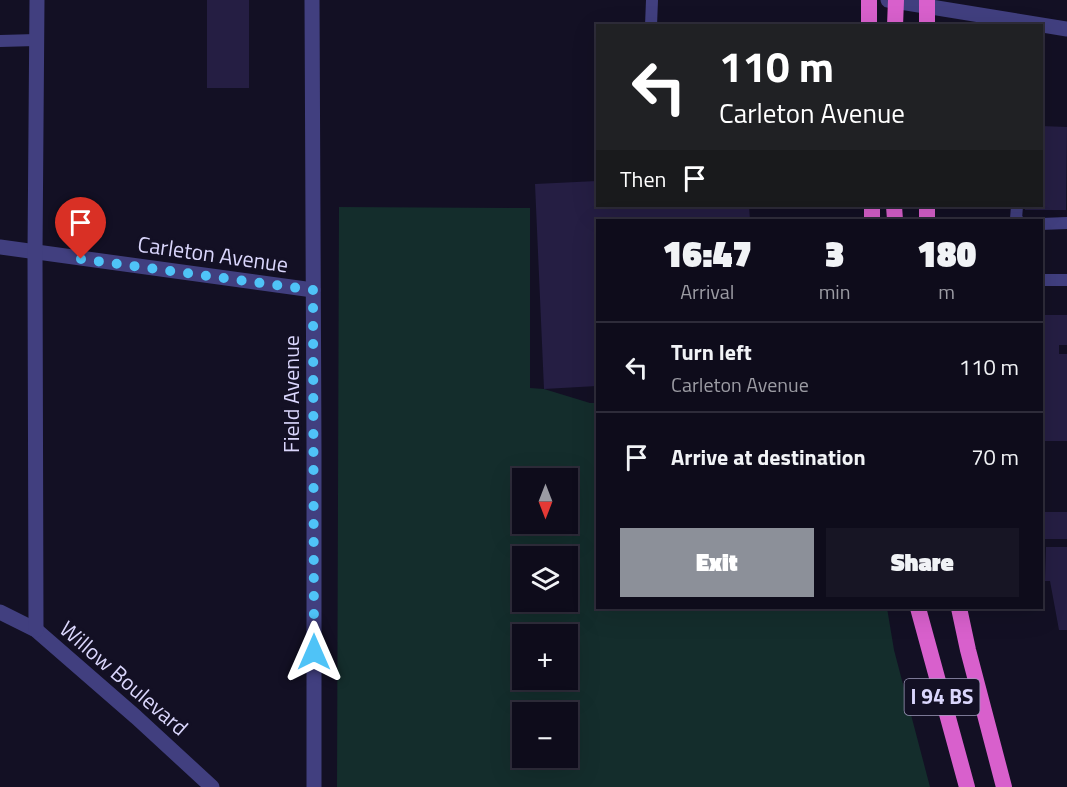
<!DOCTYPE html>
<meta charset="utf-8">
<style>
:root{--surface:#0e0c1b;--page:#171524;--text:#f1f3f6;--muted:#9b9ba3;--line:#2e2c3a;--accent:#8c9099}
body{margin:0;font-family:"Titillium Web",sans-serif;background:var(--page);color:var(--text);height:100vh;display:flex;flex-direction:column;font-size:22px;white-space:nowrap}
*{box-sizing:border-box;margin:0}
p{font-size:20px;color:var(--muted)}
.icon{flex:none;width:33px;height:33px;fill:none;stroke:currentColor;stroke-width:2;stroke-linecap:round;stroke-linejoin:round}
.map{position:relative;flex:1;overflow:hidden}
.side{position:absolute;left:596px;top:219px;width:447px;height:390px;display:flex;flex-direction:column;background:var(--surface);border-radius:0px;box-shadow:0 6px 24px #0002,0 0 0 2px var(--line)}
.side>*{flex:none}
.banner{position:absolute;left:596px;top:24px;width:447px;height:183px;border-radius:0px;box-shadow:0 6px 24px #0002,0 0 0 2px var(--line);background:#202124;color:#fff;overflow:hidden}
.needle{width:39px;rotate:180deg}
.controls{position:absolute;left:512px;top:468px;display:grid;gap:12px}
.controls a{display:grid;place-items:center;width:66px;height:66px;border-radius:0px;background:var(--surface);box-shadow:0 6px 24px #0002,0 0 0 2px var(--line);font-size:30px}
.pin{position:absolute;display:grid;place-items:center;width:51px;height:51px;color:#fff;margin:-62px -26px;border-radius:50% 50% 50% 0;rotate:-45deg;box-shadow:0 0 6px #0007}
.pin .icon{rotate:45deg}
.me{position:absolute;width:66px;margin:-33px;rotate:0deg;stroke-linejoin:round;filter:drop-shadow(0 0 4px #0008)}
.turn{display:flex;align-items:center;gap:21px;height:126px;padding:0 24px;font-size:27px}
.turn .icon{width:78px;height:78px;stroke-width:2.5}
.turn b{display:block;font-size:42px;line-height:51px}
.then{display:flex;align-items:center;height:57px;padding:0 24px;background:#0003;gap:12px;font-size:22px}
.eta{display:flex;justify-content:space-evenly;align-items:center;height:102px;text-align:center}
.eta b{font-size:36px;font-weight:800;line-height:42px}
.primary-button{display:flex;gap:12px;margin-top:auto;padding:12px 24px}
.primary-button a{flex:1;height:69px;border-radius:0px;background:var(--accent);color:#fff;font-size:24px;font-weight:800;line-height:69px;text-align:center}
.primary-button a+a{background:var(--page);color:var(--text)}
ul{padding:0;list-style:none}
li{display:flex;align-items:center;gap:18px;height:90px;padding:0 24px;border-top:2px solid var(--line)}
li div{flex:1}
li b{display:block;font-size:22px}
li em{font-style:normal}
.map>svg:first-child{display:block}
</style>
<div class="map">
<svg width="1067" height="787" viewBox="0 0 1067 787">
<rect width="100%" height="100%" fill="#131024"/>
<path fill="#142d2c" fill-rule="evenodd" d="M339 207 530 208V388L544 389 590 403H597V608H887L894 650 930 787H337ZM522 478H567V524H522ZM522 556H567V602H522ZM522 634H567V680H522ZM522 712H567V758H522Z"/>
<g fill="#251e43">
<rect x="207" y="0" width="42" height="88"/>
<path d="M1041 126 1067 127 1066 210H1025V206H1041Z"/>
<path d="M597 181V206H749L750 220H597V386L544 389 535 184Z"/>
<path d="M1041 315H1067V345H1059V354H1067V441H1041Z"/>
<rect x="1041" y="512" width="26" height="27"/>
<path d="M1046 547H1067V630H1059L1050 581H1045Z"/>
</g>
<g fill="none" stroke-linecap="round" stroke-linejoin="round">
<g stroke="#413f7f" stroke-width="12">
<path d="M651 26 652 0"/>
<path d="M0 41 36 40"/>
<path d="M1017 206 1016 219 1018 220"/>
<path d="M1041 224 1067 223"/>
<path d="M1041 280H1067"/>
</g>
<g stroke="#413f7f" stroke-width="15">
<path d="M312 0 314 450V787"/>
<path d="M888 0 1067 29"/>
<path d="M0 247 313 290"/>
<path d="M0 612 36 630 136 717 212 787"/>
<path d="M36 630 35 252 37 0"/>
</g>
<g stroke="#d860cc" stroke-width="16">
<path d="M869 0V26"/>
<path d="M927 0V26"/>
<path d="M895 26 896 0"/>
<path d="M872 206V220"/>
<path d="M894 206 895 220"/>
<path d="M927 206V220"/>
<path d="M918 608 967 787"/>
<path d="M959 608 968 650 1004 787"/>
</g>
</g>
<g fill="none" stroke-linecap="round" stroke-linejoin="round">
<path stroke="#4fc3f7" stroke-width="10" stroke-dasharray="0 18" d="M81 259 313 290 314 652"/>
</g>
<g text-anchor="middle" stroke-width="6" stroke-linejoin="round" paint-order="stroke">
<rect fill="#131024" stroke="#9e9bbb" stroke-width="1.5" x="904.5" y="679" width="75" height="36" rx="4.5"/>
<g font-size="21" font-weight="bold" fill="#dad6fc">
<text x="942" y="704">I 94 BS</text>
</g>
<g font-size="22" fill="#dad6fc" stroke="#131024">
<text transform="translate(213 254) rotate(8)" y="8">Carleton Avenue</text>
<text transform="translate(291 394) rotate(-90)" y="8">Field Avenue</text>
<text transform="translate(124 678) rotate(41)" y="8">Willow Boulevard</text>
</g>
</g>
</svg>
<div class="controls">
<a><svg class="needle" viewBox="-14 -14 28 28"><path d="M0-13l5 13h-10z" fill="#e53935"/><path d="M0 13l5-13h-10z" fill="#9b9ba3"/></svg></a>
<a><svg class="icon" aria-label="layers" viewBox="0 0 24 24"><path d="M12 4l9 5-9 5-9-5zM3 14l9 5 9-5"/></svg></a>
<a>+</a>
<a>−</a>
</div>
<div class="pin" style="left:81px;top:259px;background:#d93025"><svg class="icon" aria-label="arrive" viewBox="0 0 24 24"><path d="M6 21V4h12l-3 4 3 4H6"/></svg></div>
<svg class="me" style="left:314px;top:652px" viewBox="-20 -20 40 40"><path d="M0-17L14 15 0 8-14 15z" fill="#4fc3f7" stroke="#fff" stroke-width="4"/></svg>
<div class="banner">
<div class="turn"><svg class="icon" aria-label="left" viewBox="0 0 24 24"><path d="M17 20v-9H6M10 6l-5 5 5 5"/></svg><div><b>110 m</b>Carleton Avenue</div></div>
<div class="then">Then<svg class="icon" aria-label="arrive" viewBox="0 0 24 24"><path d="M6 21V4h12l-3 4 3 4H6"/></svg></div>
</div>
<section class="side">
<div class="eta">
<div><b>16:47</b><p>Arrival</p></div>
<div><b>3</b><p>min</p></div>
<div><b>180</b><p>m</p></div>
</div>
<ul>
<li><svg class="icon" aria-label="left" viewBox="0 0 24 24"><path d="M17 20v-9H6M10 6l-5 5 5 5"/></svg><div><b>Turn left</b><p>Carleton Avenue</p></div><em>110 m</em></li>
<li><svg class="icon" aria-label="arrive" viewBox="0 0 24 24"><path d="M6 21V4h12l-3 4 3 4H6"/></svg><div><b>Arrive at destination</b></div><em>70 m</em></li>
</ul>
<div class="primary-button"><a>Exit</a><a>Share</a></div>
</section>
</div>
